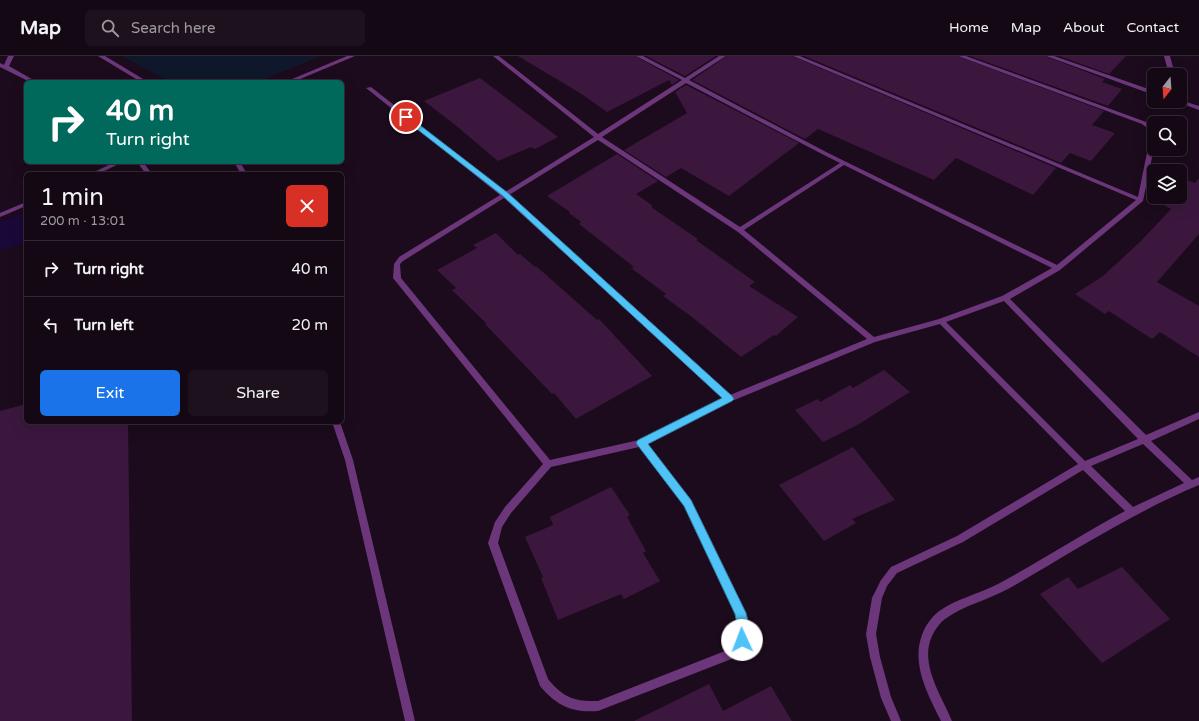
<!DOCTYPE html>
<meta charset="utf-8">
<style>
:root{--surface:#140815;--page:#1d111e;--text:#f1f3f6;--muted:#9d9aa0;--line:#332934;--accent:#1a73e8}
body{margin:0;font-family:"Varela Round",sans-serif;background:var(--page);color:var(--text);height:100vh;display:flex;flex-direction:column;font-size:15px;white-space:nowrap}
*{box-sizing:border-box;margin:0}
p{font-size:13px;color:var(--muted)}
.icon{flex:none;width:22px;height:22px;fill:none;stroke:currentColor;stroke-width:2;stroke-linecap:round;stroke-linejoin:round}
.map{position:relative;flex:1;overflow:hidden}
.details{position:absolute;left:24px;top:116px;width:320px;height:252px;display:flex;flex-direction:column;background:var(--surface);border-radius:6px;box-shadow:0 4px 16px #0002,0 0 0 1px var(--line)}
.details>*{flex:none}
.guide{position:absolute;left:24px;top:24px;width:320px;height:84px;border-radius:6px;box-shadow:0 4px 16px #0002,0 0 0 1px var(--line);background:#00695c;color:#fff;overflow:hidden}
.needle{width:26px;rotate:197deg}
.controls{position:absolute;left:1147px;top:12px;display:grid;gap:8px}
.controls a{display:grid;place-items:center;width:40px;height:40px;border-radius:6px;background:var(--surface);box-shadow:0 4px 16px #0002,0 0 0 1px var(--line);font-size:20px}
.pin{position:absolute;display:grid;place-items:center;width:34px;height:34px;color:#fff;margin:-17px;border:2px solid #fff;border-radius:50%;box-shadow:0 1px 4px #0007}
.me{position:absolute;width:44px;margin:-22px;rotate:358deg;stroke-linejoin:round;filter:drop-shadow(0 0 3px #0008)}
.turn{display:flex;align-items:center;gap:14px;height:84px;padding:0 16px;font-size:18px}
.turn .icon{width:52px;height:52px;stroke-width:2.5}
.turn b{display:block;font-size:28px;line-height:34px}
.round{display:grid;place-items:center;flex:none;width:42px;height:42px;border-radius:6px;background:var(--page)}
.summary{display:flex;align-items:center;justify-content:space-between;height:68px;padding:0 16px}
h1{font-size:24px;font-weight:600;line-height:30px}
.button{display:flex;gap:8px;margin-top:auto;padding:8px 16px}
.button a{flex:1;height:46px;border-radius:6px;background:var(--accent);color:#fff;font-size:16px;font-weight:600;line-height:46px;text-align:center}
.button a+a{background:var(--page);color:var(--text)}
ul{padding:0;list-style:none}
li{display:flex;align-items:center;gap:12px;height:56px;padding:0 16px;border-top:1px solid var(--line)}
li div{flex:1}
li b{display:block;font-size:15px}
li em{font-style:normal}
header{display:flex;align-items:center;gap:24px;box-sizing:border-box;height:56px;padding:0 20px;background:var(--surface);border-bottom:1px solid var(--line)}
header strong{font-size:19px}
nav{display:flex;gap:22px;margin-inline-start:auto;font-size:14px}
.search{width:280px;height:36px;background:var(--page);display:flex;align-items:center;gap:10px;box-sizing:border-box;padding:0 14px;border-radius:6px;color:var(--muted);font-size:15px}
.map>svg:first-child{display:block}
</style>
<header>
<strong>Map</strong>
<div class="search"><svg class="icon" aria-label="search" viewBox="0 0 24 24"><circle cx="10" cy="10" r="6"/><path d="M15 15l6 6"/></svg>Search here</div>
<nav><a>Home</a><a>Map</a><a>About</a><a>Contact</a></nav>
</header>
<div class="map">
<svg width="1199" height="665" viewBox="0 0 1199 665">
<rect width="100%" height="100%" fill="#1b0b1c"/>
<path fill="#0f182a" d="M122 0H321L258 26H170Z"/>
<g fill="none" stroke-linecap="round" stroke-linejoin="round">
<path fill="#1a0838" fill-rule="evenodd" d="M26 157V187L0 195V165Z"/>
</g>
<g fill="#3b173d">
<path d="M518 0H635L679 24 672 29 669 24 607 56 580 37Z"/>
<path d="M646 0H716L685 20Z"/>
<path d="M727 0H792L1056 112 1033 139 956 102 934 124 818 73 805 83 692 24Z"/>
<path d="M804 0H957L1104 55 1092 69 1115 77 1091 105 1070 97 1061 107Z"/>
<path d="M970 0H1045L1105 23 1102 26 1122 33 1108 50Z"/>
<path d="M1059 0H1126L1109 18Z"/>
<path d="M480 22 558 81 535 93 531 91 498 105 454 68 424 45Z"/>
<path d="M686 29 799 87 729 140 681 112 666 121 624 94 687 57 675 36Z"/>
<path d="M617 98 658 125 636 138 653 150 651 151 698 183 696 184 755 226 749 230 798 261 776 280 774 279 741 301 692 261 663 240 666 238 631 212 634 211 579 168 581 166 569 157 570 156 547 140Z"/>
<path d="M1181 122 1195 127 1199 122V178L1157 226 1199 250V301L1160 276 1152 283 1109 255 1105 258 1075 238 1103 220 1141 185 1171 153 1165 150 1172 141H1180Z"/>
<path d="M496 177 518 199 520 198 535 211 536 210 597 264 599 263 652 320 576 363 554 337 552 338 485 268 486 267 452 234 456 232 437 214 477 192 473 189Z"/>
<path d="M884 314 910 336 859 368 823 386 795 354 818 343 820 346 850 329 853 332Z"/>
<path d="M26 348V366H128L132 665H0V355Z"/>
<path d="M853 391 895 444 852 463 856 467 824 485 779 429Z"/>
<path d="M611 431 630 459 627 461 646 495 643 497 660 525 624 543 621 538 558 564 541 522 543 521 525 481 553 469 550 461Z"/>
<path d="M1122 511 1170 563 1102 607 1040 538 1068 521 1078 533Z"/>
<path d="M709 628 723 655 771 630 792 665H634Z"/>
</g>
<g fill="none" stroke-linecap="round" stroke-linejoin="round">
<g fill="#6c367b" fill-rule="evenodd">
<path d="M347 0H355L293 26H285Z"/>
<path d="M493 0H499L598 78 682 24 636 0H643L685 22 719 0H726L689 24 828 97 1057 209 1136 144 793 0H800L1138 141 1151 77 1150 74 1142 68 958 0H966L1146 66 1154 71V92L1143 145 1060 214 1010 243 1146 379 1199 356V363L1151 385 1192 424 1199 421V429C1132 457 1071 497 1008 533 988 544 964 549 945 563 940 567 935 573 932 580 919 608 942 640 952 665H941C928 639 911 608 922 579 925 570 931 562 938 556 955 543 979 538 998 528 1041 505 1082 478 1125 455L1083 414 963 486 897 517 887 530 882 542 876 578 880 601 891 641 901 665H891L881 642 870 601 866 578 872 542 881 524 891 511 957 480 1078 408 940 268 875 286 732 345 647 388 691 444 744 554C750 568 752 595 734 602L598 655C572 657 557 650 540 630L488 487 495 466 505 451 543 408 393 222 394 208 399 201 500 139 366 32 371 31 505 136 594 81ZM686 27 824 99 840 107 740 171 602 81ZM598 84 738 176 867 283 730 339 509 139ZM844 109 1052 212 1002 240 939 263 874 281 744 174ZM504 142 723 342 639 384 550 404 401 222 400 208 403 205ZM1004 245 1138 383 1085 405 946 266ZM1143 388 1184 427 1133 451 1091 410ZM639 391 685 450 735 558C738 571 740 583 730 593L598 645C574 646 563 641 548 623L498 487 502 471 511 457 551 411Z"/>
<path d="M1046 0H1054L1154 35V39Z"/>
<path d="M1164 0H1170L1175 19H1169Z"/>
<path d="M1180 44 1199 50V54L1175 45H1180Z"/>
<path d="M115 106H123L98 118H90Z"/>
<path d="M26 146V150L0 161V157Z"/>
<path d="M332 366H340L353 404 415 665H405L345 404Z"/>
</g>
<g fill="#6c367b" fill-rule="evenodd">
<path d="M8 0H14L9 10 37 26H30L0 11V7L4 9Z"/>
<path d="M98 0H105L148 26H141Z"/>
<path d="M137 106H143L152 118H146Z"/>
<path d="M234 106H240L247 118H241Z"/>
</g>
</g>
<path fill="#4fc3f7" stroke="#337fa1" d="M404 60H408L508 137 732 340 734 343 732 345 648 388 691 444 746 557 750 573 747 588 742 590 738 588 737 584 738 573 735 558 684 450 636 387 638 384 722 342 503 140 404 63Z"/>
</svg>
<div class="controls">
<a><svg class="needle" viewBox="-14 -14 28 28"><path d="M0-13l5 13h-10z" fill="#e53935"/><path d="M0 13l5-13h-10z" fill="#9d9aa0"/></svg></a>
<a><svg class="icon" aria-label="search" viewBox="0 0 24 24"><circle cx="10" cy="10" r="6"/><path d="M15 15l6 6"/></svg></a>
<a><svg class="icon" aria-label="layers" viewBox="0 0 24 24"><path d="M12 4l9 5-9 5-9-5zM3 14l9 5 9-5"/></svg></a>
</div>
<div class="pin" style="left:406px;top:61px;background:#d93025"><svg class="icon" aria-label="arrive" viewBox="0 0 24 24"><path d="M6 21V4h12l-3 4 3 4H6"/></svg></div>
<svg class="me" style="left:742px;top:584px" viewBox="-20 -20 40 40"><circle r="19" fill="#fff"/><path d="M0-13L10 11 0 6-10 11z" fill="#4fc3f7"/></svg>
<div class="guide">
<div class="turn"><svg class="icon" aria-label="right" viewBox="0 0 24 24"><path d="M7 20v-9h11M14 6l5 5-5 5"/></svg><div><b>40 m</b>Turn right</div></div>
</div>
<section class="details">
<div class="summary"><div><h1>1 min</h1><p>200 m · 13:01</p></div><a class="round" style="background:#d93025;color:#fff"><svg class="icon" aria-label="close" viewBox="0 0 24 24"><path d="M6 6l12 12M18 6L6 18"/></svg></a></div>
<ul>
<li><svg class="icon" aria-label="right" viewBox="0 0 24 24"><path d="M7 20v-9h11M14 6l5 5-5 5"/></svg><div><b>Turn right</b></div><em>40 m</em></li>
<li><svg class="icon" aria-label="left" viewBox="0 0 24 24"><path d="M17 20v-9H6M10 6l-5 5 5 5"/></svg><div><b>Turn left</b></div><em>20 m</em></li>
</ul>
<div class="button"><a>Exit</a><a>Share</a></div>
</section>
</div>
